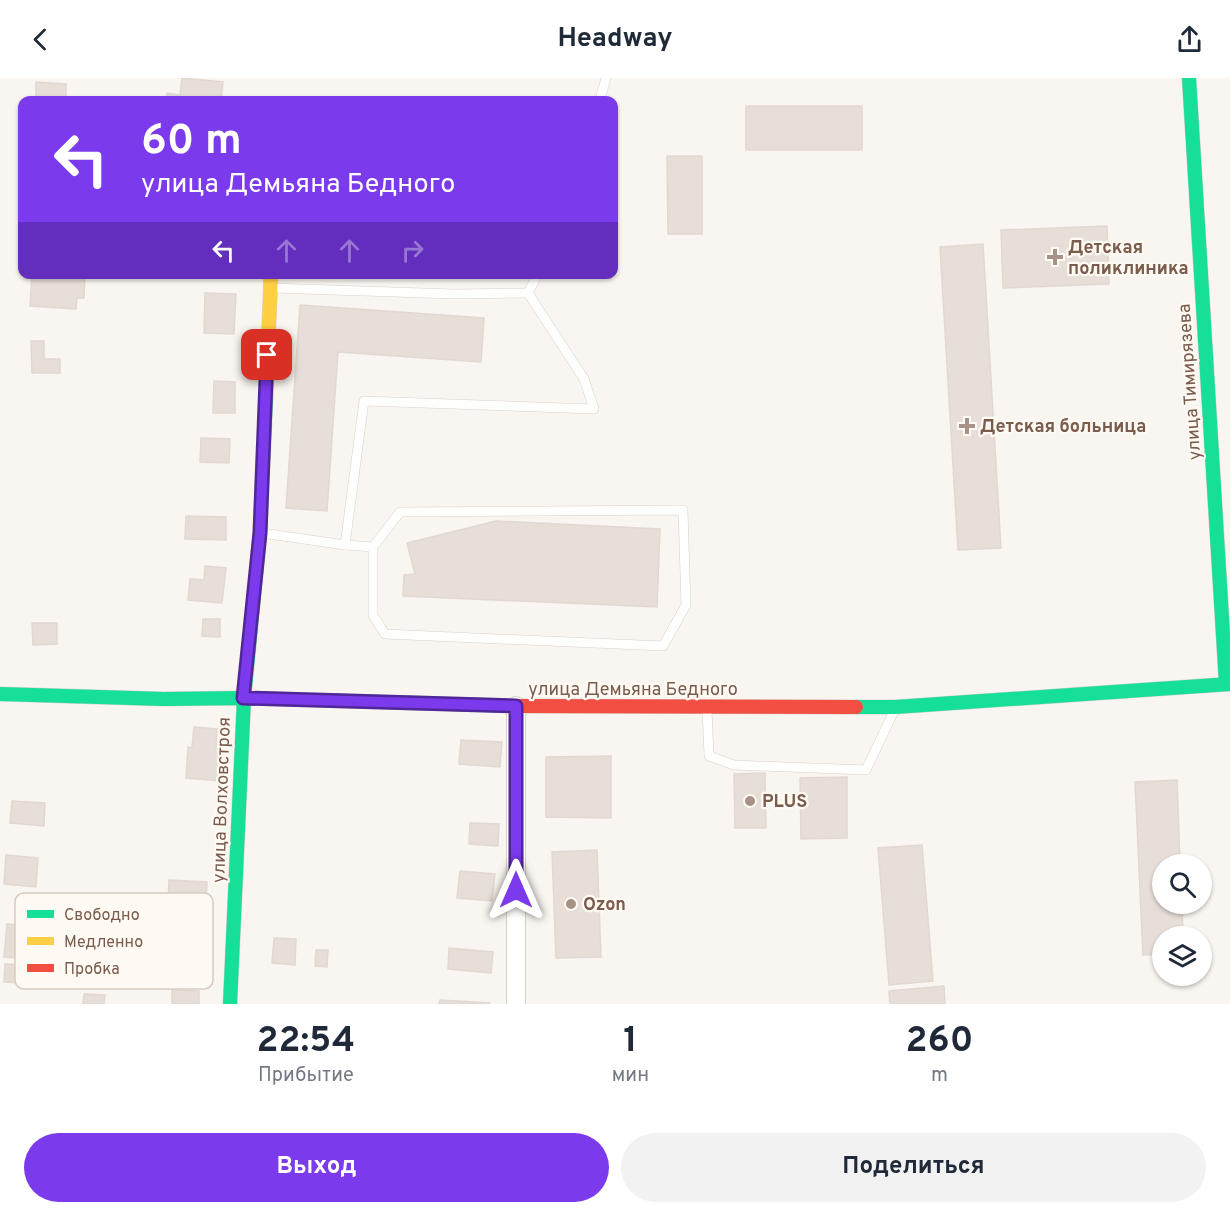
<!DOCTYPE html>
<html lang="ru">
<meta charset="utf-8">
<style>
:root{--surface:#fff;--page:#f2f2f3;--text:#1f2937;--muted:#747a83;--accent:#7c3aed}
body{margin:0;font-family:Overpass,sans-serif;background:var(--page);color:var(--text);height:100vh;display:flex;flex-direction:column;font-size:22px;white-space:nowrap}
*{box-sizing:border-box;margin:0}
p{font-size:20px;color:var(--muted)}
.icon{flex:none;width:33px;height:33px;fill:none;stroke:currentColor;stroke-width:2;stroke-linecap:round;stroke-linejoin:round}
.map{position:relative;height:926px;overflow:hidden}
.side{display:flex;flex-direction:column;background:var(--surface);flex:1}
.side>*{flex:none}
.hud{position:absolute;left:18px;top:18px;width:600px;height:183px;border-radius:12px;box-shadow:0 2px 4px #0004;background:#7c3aed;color:#fff;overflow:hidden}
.buttons{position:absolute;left:1152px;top:776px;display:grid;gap:12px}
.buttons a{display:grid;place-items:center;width:60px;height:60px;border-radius:50%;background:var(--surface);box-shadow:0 2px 4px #0004;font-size:30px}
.pin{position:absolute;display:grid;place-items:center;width:51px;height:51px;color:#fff;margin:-26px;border-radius:12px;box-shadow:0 3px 9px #0006}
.me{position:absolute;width:66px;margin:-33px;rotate:0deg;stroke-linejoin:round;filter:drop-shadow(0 0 4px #0008)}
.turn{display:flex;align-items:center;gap:21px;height:126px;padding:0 24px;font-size:27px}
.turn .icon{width:78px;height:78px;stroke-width:2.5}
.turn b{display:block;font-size:42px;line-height:51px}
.lanes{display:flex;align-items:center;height:57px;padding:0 24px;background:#0003;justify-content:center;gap:30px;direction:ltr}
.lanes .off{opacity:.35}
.eta{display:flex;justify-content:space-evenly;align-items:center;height:102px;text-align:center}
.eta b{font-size:36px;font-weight:700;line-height:42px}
.button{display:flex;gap:12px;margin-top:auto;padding:12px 24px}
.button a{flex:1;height:69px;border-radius:36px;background:var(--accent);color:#fff;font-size:24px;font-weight:700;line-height:69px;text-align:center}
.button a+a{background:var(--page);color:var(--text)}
header{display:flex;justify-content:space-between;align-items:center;height:78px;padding:0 24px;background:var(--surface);font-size:27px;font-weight:700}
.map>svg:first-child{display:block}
</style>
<header><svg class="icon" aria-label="back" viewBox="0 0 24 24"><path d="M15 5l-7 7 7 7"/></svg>Headway<svg class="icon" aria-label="share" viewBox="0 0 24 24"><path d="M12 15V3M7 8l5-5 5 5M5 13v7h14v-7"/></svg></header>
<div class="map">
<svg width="1230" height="926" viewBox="0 0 1230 926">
<rect width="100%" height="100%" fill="#f9f5f0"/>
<g fill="#e6ded7" stroke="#e2d8d2" stroke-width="1.5">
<path d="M182 0 223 4 221 22H166L167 15 180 17Z"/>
<path d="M36 4 66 6V22H36Z"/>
<rect x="746" y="28" width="116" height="44"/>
<path d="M667 78H702V156H668Z"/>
<path d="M1107 148 1109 206 1003 210 1001 152Z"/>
<path d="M983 166 1001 470 958 472 940 169Z"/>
<path d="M32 196H85L84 220H77L76 231 30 228Z"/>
<path d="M205 215 236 216 234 256 204 255Z"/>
<path d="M300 227 484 240 481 284 338 274 327 433 286 430Z"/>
<path d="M31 263H44V281H60V295H32Z"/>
<path d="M214 303 235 304V335H213Z"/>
<path d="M201 360 230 361 229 385 200 384Z"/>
<path d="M186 438 226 439V462L185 461Z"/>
<path d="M496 443 660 451 657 529 403 518 404 497 415 496 407 465Z"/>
<path d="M205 488 226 490 222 525 188 522 190 501 204 502Z"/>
<path d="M203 541H220V559L202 558Z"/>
<path d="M32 545H57V566L33 567Z"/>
<path d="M194 649 217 651 216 671 223 672 221 703 186 700 188 669 192 670Z"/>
<path d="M461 662 502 664 500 689 459 686Z"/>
<path d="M611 678V740L546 739V679Z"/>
<path d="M765 695 766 750H735L734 696Z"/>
<path d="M847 699V760L801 761 800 700Z"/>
<path d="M1177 702 1180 786H1162V825H1182L1183 858H1162V876L1143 877 1135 704Z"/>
<path d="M12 723 45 725 44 748 10 745Z"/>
<path d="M470 745 499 746 498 768 469 766Z"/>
<path d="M922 767 933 903 889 907 878 770Z"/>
<path d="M597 772 601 879 556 880 552 774Z"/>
<path d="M6 777 38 780 36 809 4 806Z"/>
<path d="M460 793 495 796 492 823 457 820Z"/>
<path d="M169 802 207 804 206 827 168 825Z"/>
<path d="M7 846 33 848 30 881 4 879Z"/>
<path d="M274 860 296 861 295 887 272 885Z"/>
<path d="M449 870 493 874 491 895 448 891Z"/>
<path d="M316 872H328L327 889 315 888Z"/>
<path d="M5 886 26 887 25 905 4 904Z"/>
<path d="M944 908 945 926H890L889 913Z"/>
<path d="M172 912 199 913V926H172Z"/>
<path d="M84 916 105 917 104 926H83Z"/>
<path d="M440 922 490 925V926H439Z"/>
</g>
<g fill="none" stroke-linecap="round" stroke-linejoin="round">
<defs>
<g id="lane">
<path d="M600 22 606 0"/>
<path d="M272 210 454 216 528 215"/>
<path d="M262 455 345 467 364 323 594 331 584 301 528 215 538 196"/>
<path d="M345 467 373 469V537L385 556 663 568 686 527 683 432 400 434 373 469"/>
<path d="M707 631 709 678 734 687 866 692 894 633"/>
</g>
<path id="street" d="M516 926V628"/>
<g id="fast">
<path d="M1189 0 1226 606"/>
<path d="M0 616 164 621 244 620 517 628"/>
<path d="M856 629H895L1230 606"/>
<path d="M230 926 244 620 260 455 266 318"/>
</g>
<path id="slow" d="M266 318 271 196"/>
<path id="jam" d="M517 628 856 629"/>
</defs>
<use href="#lane" stroke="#d7d1cb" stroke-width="10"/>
<use href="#street" stroke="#d7d1cb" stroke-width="20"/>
<use href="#fast" stroke="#d9d2cb" stroke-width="15"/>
<use href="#slow" stroke="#d9d2cb" stroke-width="15"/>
<use href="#jam" stroke="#d9d2cb" stroke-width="15"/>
<use href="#lane" stroke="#fefefd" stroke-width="9"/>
<use href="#street" stroke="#fefefd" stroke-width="18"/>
<use href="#fast" stroke="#16e098" stroke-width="14"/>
<use href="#slow" stroke="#ffcf43" stroke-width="14"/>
<use href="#jam" stroke="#f24e42" stroke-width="14"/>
</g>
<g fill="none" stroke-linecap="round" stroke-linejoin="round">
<defs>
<path id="route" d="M267 277 260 455 243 620 516 628V812"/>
</defs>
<use href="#route" stroke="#51269a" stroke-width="15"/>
<use href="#route" stroke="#7c3aed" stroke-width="10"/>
</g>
<g fill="#a69286" stroke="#fffaf3" stroke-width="2">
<path d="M1052 170h6v6h6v6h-6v6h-6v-6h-6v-6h6z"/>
<path d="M964 339h6v6h6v6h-6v6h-6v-6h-6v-6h6z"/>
<circle cx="750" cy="723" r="6"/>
<circle cx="571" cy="826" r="6"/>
</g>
<g text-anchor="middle" stroke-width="4.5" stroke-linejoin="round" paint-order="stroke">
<g font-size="18" font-weight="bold" fill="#7a5c4d" stroke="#fffaf3" text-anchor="start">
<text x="1068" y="175">Детская<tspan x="1068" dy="21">поликлиника</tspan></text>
<text x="980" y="354">Детская больница</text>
<text x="762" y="729">PLUS</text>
<text x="583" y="832">Ozon</text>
</g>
<g font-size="18" fill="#7a5c4d" stroke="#fffaf3">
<text transform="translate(1189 304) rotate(-94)" y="6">улица Тимирязева</text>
<text x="633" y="617">улица Демьяна Бедного</text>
<text transform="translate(221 722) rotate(-88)" y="6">улица Волховстроя</text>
</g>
</g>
<rect x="15" y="815" width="198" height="96" rx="9" fill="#fffaf3" stroke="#d7cbc1" stroke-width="1.5"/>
<rect x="27" y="832" width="27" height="8" fill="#16e098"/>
<rect x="27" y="859" width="27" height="8" fill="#ffcf43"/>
<rect x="27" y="886" width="27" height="8" fill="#f24e42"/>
<g font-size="16" fill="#7a5c4d">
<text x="64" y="842">Свободно</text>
<text x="64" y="869">Медленно</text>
<text x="64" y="896">Пробка</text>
</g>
</svg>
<div class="buttons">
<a><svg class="icon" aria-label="search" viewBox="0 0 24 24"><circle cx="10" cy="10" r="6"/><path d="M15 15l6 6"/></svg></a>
<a><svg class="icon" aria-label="layers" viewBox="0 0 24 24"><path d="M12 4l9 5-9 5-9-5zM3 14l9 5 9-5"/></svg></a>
</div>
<div class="pin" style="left:267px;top:277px;background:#d93025"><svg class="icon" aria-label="arrive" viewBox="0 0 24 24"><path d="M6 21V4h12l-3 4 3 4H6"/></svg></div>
<svg class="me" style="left:516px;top:812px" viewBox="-20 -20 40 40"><path d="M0-17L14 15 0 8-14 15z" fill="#7c3aed" stroke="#fff" stroke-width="4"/></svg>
<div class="hud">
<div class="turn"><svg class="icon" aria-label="left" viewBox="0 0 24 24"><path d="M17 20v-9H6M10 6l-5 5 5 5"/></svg><div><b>60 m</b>улица Демьяна Бедного</div></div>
<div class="lanes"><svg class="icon" aria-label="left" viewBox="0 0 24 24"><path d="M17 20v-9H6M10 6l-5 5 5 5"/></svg><svg class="icon off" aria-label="ahead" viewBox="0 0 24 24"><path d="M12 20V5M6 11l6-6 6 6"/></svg><svg class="icon off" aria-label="ahead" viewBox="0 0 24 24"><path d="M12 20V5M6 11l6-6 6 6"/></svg><svg class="icon off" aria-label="right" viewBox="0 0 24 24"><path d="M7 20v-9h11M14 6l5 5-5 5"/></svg></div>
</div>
</div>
<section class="side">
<div class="eta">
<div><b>22:54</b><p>Прибытие</p></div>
<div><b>1</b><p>мин</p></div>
<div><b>260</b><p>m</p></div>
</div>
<div class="button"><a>Выход</a><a>Поделиться</a></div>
</section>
